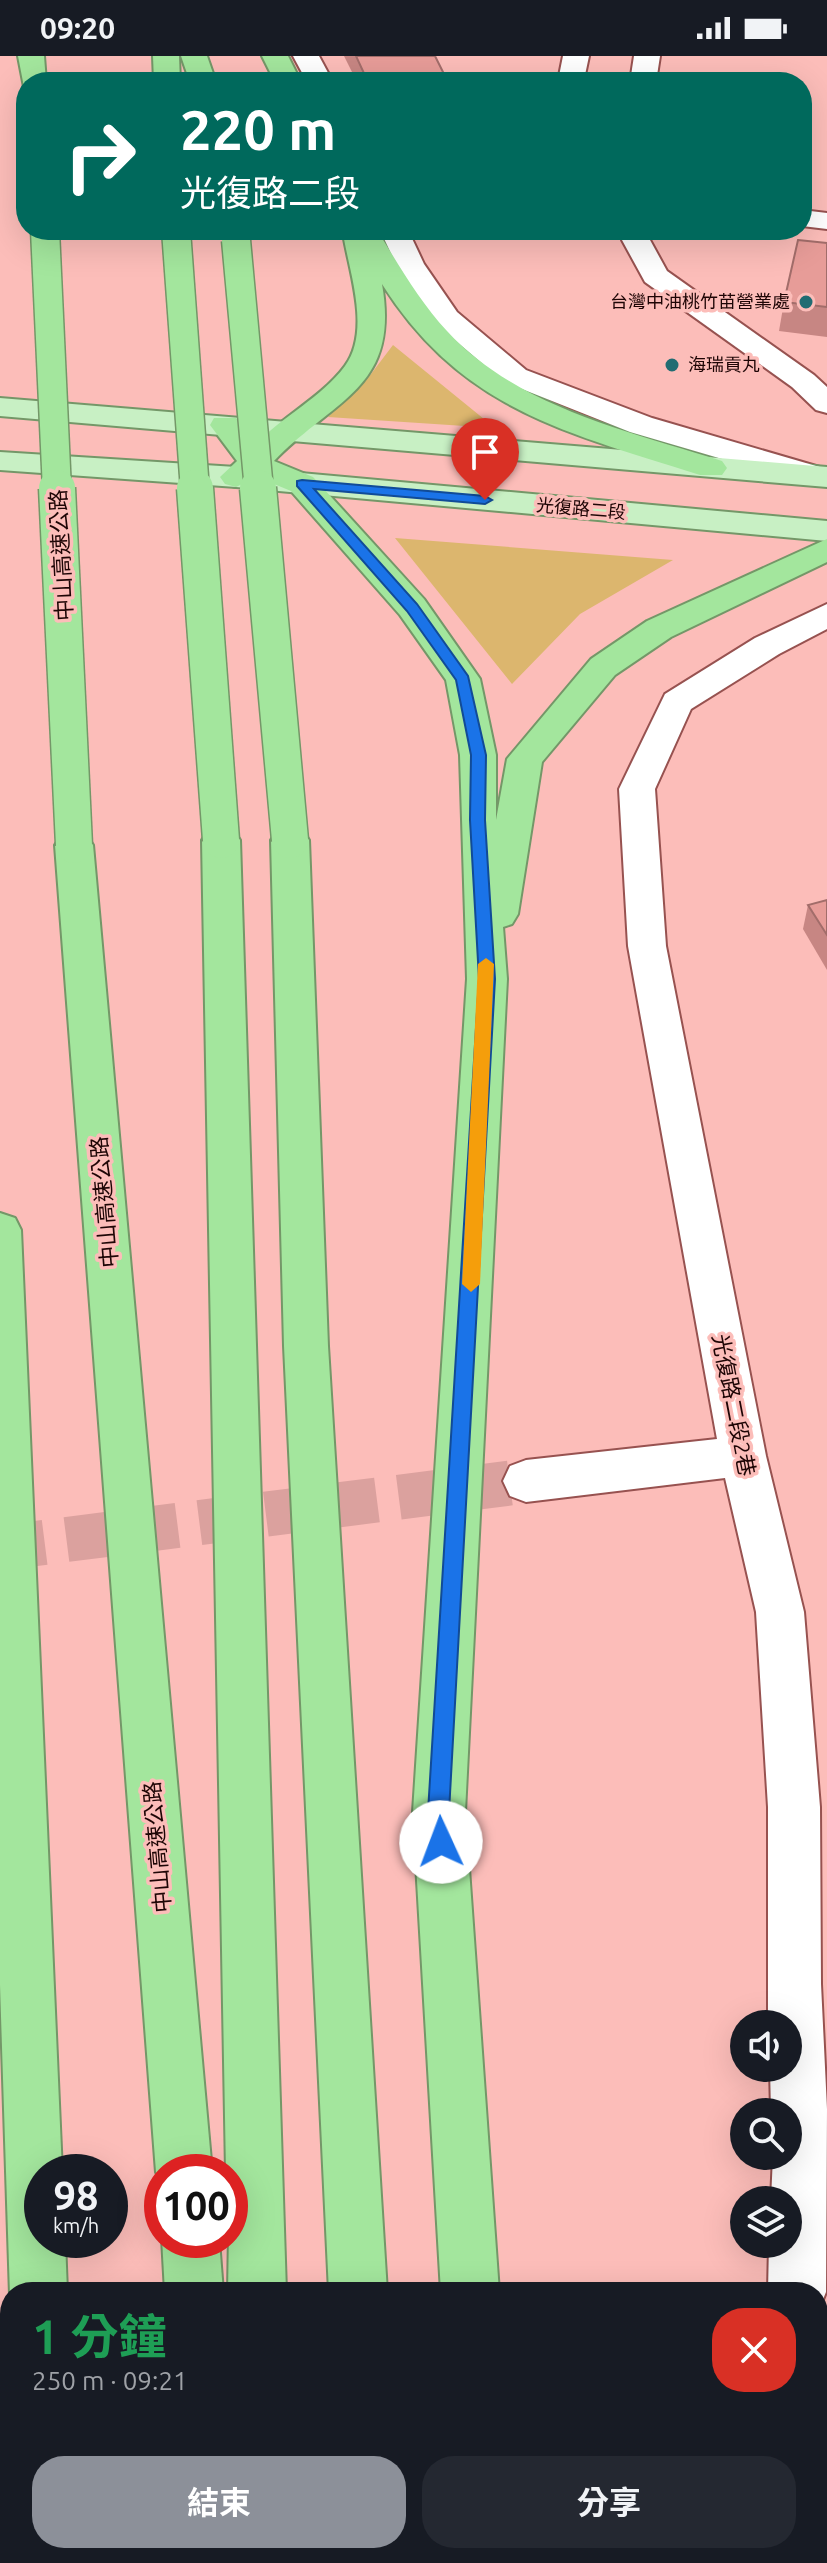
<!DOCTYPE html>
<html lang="zh-TW">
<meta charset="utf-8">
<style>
:root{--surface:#171b24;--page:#242831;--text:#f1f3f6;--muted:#9ea1a6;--accent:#8c9099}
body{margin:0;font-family:Ubuntu,"Noto Sans TC",sans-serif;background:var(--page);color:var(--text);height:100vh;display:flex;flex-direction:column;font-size:30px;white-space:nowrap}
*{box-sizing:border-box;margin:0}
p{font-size:26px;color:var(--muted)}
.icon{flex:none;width:44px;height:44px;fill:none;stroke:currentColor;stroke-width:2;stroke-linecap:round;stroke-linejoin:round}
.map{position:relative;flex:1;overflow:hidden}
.drawer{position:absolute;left:0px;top:2226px;width:828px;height:282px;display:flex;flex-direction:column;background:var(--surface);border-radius:32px 32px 0 0;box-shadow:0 8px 32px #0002}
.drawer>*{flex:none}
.hud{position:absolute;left:16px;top:16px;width:796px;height:168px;border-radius:32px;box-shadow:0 8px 32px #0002;background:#00695c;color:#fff;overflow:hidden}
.controls{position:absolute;left:730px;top:1954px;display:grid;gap:16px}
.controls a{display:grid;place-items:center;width:72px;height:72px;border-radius:50%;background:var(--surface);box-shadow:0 8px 32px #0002;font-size:40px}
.speed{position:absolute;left:24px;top:2098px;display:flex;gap:16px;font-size:40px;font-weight:700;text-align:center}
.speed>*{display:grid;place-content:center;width:104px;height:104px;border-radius:50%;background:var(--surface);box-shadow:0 8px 32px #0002;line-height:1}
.speed small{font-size:20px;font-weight:400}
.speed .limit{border:12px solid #d22;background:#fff;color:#111}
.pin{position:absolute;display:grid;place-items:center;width:68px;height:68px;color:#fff;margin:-82px -34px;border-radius:50% 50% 50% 0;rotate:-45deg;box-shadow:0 0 8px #0007}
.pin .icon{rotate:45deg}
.me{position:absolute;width:88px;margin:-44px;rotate:358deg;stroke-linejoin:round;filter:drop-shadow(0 0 6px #0008)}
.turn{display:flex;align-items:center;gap:28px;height:168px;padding:0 32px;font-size:36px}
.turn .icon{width:104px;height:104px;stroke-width:2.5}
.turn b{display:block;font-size:56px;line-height:68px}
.round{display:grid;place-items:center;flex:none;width:84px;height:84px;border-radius:32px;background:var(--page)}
.head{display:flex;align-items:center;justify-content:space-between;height:136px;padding:0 32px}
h1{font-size:48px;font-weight:700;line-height:60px;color:#1e9e55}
.primary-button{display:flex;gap:16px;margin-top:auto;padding:16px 32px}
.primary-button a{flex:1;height:92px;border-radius:32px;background:var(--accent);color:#fff;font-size:32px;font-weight:700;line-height:92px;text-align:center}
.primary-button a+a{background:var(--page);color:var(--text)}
.status{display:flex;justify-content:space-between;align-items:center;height:56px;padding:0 40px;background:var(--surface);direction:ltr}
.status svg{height:22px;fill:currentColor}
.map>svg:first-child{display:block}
</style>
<div class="status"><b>09:20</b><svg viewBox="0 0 49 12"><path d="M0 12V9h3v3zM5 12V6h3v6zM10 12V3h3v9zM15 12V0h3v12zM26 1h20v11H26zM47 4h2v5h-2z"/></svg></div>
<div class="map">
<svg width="827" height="2507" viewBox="0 0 827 2507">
<rect width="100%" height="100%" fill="#fcbdb9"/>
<g fill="#dcb66e">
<path d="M393 289 495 372 328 361 371 318Z"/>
<path d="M395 482 673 504 580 558 512 628Z"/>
</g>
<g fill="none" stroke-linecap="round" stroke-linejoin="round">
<path stroke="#dba19e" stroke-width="45" stroke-dasharray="45 22" stroke-linecap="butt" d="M0 1492 526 1425"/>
<defs>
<g id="minor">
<path d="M293 0H319L333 26H307Z"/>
<path d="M563 0H589L585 19 590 26H563L559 20Z"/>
<path d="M634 0H660L656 26H630Z"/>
<path d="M802 154 827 157V173L802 170Z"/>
<path d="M380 174H408L424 208 457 256 526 314 652 362 823 412 827 420 823 426H801L630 376 504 326 436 268 396 208Z"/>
<path d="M622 174H650V184L667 215 814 319 827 331V357L816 354 792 331 645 226 622 184Z"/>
<path d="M827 548V573L779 598 691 653 655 733 666 890 766 1400 804 1556 820 1751 821 1928 827 2053 826 2236 818 2256V2236H768L769 2188H788V2144H771L773 2100H788V2056H771L770 2012H788V1968H768V1751L756 1556 725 1422 526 1446 510 1440 503 1425 510 1410 526 1404 717 1383 628 890 619 733 665 638 755 582Z"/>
<path d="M818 2493 820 2507H758V2498H818Z"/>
</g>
<g id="major">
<path d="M0 342 827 411V431L0 360Z"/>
<path d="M0 396 236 411 827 465V485L236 431 0 414Z"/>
</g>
<g id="highway">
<path d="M18 0H44L46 26H26L24 31Z"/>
<path d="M153 0H179L180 26H154Z"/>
<path d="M181 0H207L216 26H190Z"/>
<path d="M262 0H288L301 26H275Z"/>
<path d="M349 174H377C399 209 419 245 447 275 517 351 627 375 722 405L727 412 722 419H700C566 376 462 354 382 228 400 332 335 342 274 405L313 421 424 543 480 623 496 699V764L507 703 591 603 647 565 827 483V506L671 581 615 619 542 706 518 858 512 868 503 871 507 923 465 1756 499 2236H441L413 1756 467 923 460 699 446 624 400 559 291 435 257 421 236 431 225 428 220 421 237 405 210 369 214 362H236L256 388C283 360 322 341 345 310 370 276 351 221 344 183Z"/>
<path d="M221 771 234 775 240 784 286 2236H228L230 2116H226L202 784 208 775Z"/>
<path d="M290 771 303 775 309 784 328 1290 387 2236H329L284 1290 271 784 277 775Z"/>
<path d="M74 776 87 780 93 789 212 2116H162V2131L156 2116 55 789 61 780Z"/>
<path d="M0 1157 15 1162 21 1174 62 2116H42V2184H65L67 2236H10V2239L0 1929Z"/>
<path d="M162 2182 219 2184 223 2236H165Z"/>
<rect x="17" y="2498" width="62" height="9"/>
<path d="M185 2498H284V2507H186Z"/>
<rect x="350" y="2498" width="62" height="9"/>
<path d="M456 2498H518L519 2507H457Z"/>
</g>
</defs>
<use href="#minor" stroke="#975250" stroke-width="4"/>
<use href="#major" stroke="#749768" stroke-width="4"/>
<use href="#highway" stroke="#749768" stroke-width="4"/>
<use href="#minor" fill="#fff" fill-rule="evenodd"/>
<use href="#major" fill="#c8f0c4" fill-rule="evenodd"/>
<use href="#highway" fill="#a3e69d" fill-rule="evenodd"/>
<defs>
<g id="highway-bridge-far1">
<path d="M45 174 57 434"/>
<path d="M176 174 195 434"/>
<path d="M236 184 259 434"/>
</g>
<g id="highway-bridge">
<path d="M57 432 74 789"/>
<path d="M195 432 221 784"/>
<path d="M258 432 290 784"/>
</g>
</defs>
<use href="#highway-bridge-far1" stroke="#749768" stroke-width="31" stroke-linecap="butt"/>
<use href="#highway-bridge" stroke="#749768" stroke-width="39" stroke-linecap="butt"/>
<use href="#highway-bridge-far1" stroke="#a3e69d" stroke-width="28"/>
<use href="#highway-bridge" stroke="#a3e69d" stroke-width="36"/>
</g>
<g fill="#c78683">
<path d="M344 0H435L448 26H357Z"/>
<path d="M827 187V281L779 275 784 246Z"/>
<path d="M827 844V914L803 873 808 849Z"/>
</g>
<g fill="#e79c98" stroke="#a26d6a" stroke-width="2">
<path d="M356 0H435L448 26H368Z"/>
<path d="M798 184 827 187V251L784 246Z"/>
<path d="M827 844V879L808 849Z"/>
</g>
<path fill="#1a73e8" stroke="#114b97" stroke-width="2" d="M302 424 485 440 492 444 485 448 314 433 417 548 468 620 486 699 485 764 495 923 449 1756 452 1786 448 1793 441 1796 433 1793 428 1756 479 923 470 764 471 699 456 624 407 555 297 430V425Z"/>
<path fill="#f59e0b" d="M486 902 494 908 480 1228 471 1236 462 1228 478 908Z"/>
<g fill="#216c72" stroke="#fcbdb9" stroke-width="3">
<circle cx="806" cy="246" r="8"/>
<circle cx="672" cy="309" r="8"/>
</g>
<g text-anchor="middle" stroke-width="7" stroke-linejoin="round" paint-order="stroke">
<g font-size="18" fill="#1e0505" stroke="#fcbdb9" text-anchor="end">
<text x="790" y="252">台灣中油桃竹苗營業處</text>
<text x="688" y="315" text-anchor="start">海瑞貢丸</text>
</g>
<g font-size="18" fill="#1e0505" stroke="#fcbdb9">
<text transform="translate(581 453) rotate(5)" y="6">光復路二段</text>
</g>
<g font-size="22" fill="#1e0505" stroke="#fcbdb9">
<text transform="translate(61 499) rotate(-93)" y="8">中山高速公路</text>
<text transform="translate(104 1146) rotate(-95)" y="8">中山高速公路</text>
<text transform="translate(734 1349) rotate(79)" y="8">光復路二段2巷</text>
<text transform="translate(157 1791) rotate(-95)" y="8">中山高速公路</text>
</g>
</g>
</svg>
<div class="controls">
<a><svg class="icon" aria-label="sound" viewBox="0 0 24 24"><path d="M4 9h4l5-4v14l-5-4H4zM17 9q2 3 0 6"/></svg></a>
<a><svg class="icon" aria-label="search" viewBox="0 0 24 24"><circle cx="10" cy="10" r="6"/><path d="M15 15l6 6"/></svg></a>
<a><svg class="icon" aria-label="layers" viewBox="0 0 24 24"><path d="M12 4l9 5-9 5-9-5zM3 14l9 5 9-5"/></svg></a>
</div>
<div class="speed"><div>98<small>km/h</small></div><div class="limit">100</div></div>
<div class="pin" style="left:485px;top:444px;background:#d93025"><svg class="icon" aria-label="arrive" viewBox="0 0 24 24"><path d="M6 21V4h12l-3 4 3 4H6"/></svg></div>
<svg class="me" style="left:441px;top:1786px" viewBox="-20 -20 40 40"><circle r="19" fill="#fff"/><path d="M0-13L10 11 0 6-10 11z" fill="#1a73e8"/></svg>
<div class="hud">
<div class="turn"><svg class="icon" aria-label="right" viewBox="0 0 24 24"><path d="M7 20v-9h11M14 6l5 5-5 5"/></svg><div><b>220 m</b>光復路二段</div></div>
</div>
<section class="drawer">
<div class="head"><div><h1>1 分鐘</h1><p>250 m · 09:21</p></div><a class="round" style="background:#d93025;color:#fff"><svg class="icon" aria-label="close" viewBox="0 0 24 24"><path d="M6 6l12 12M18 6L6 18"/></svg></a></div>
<div class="primary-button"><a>結束</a><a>分享</a></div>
</section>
</div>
